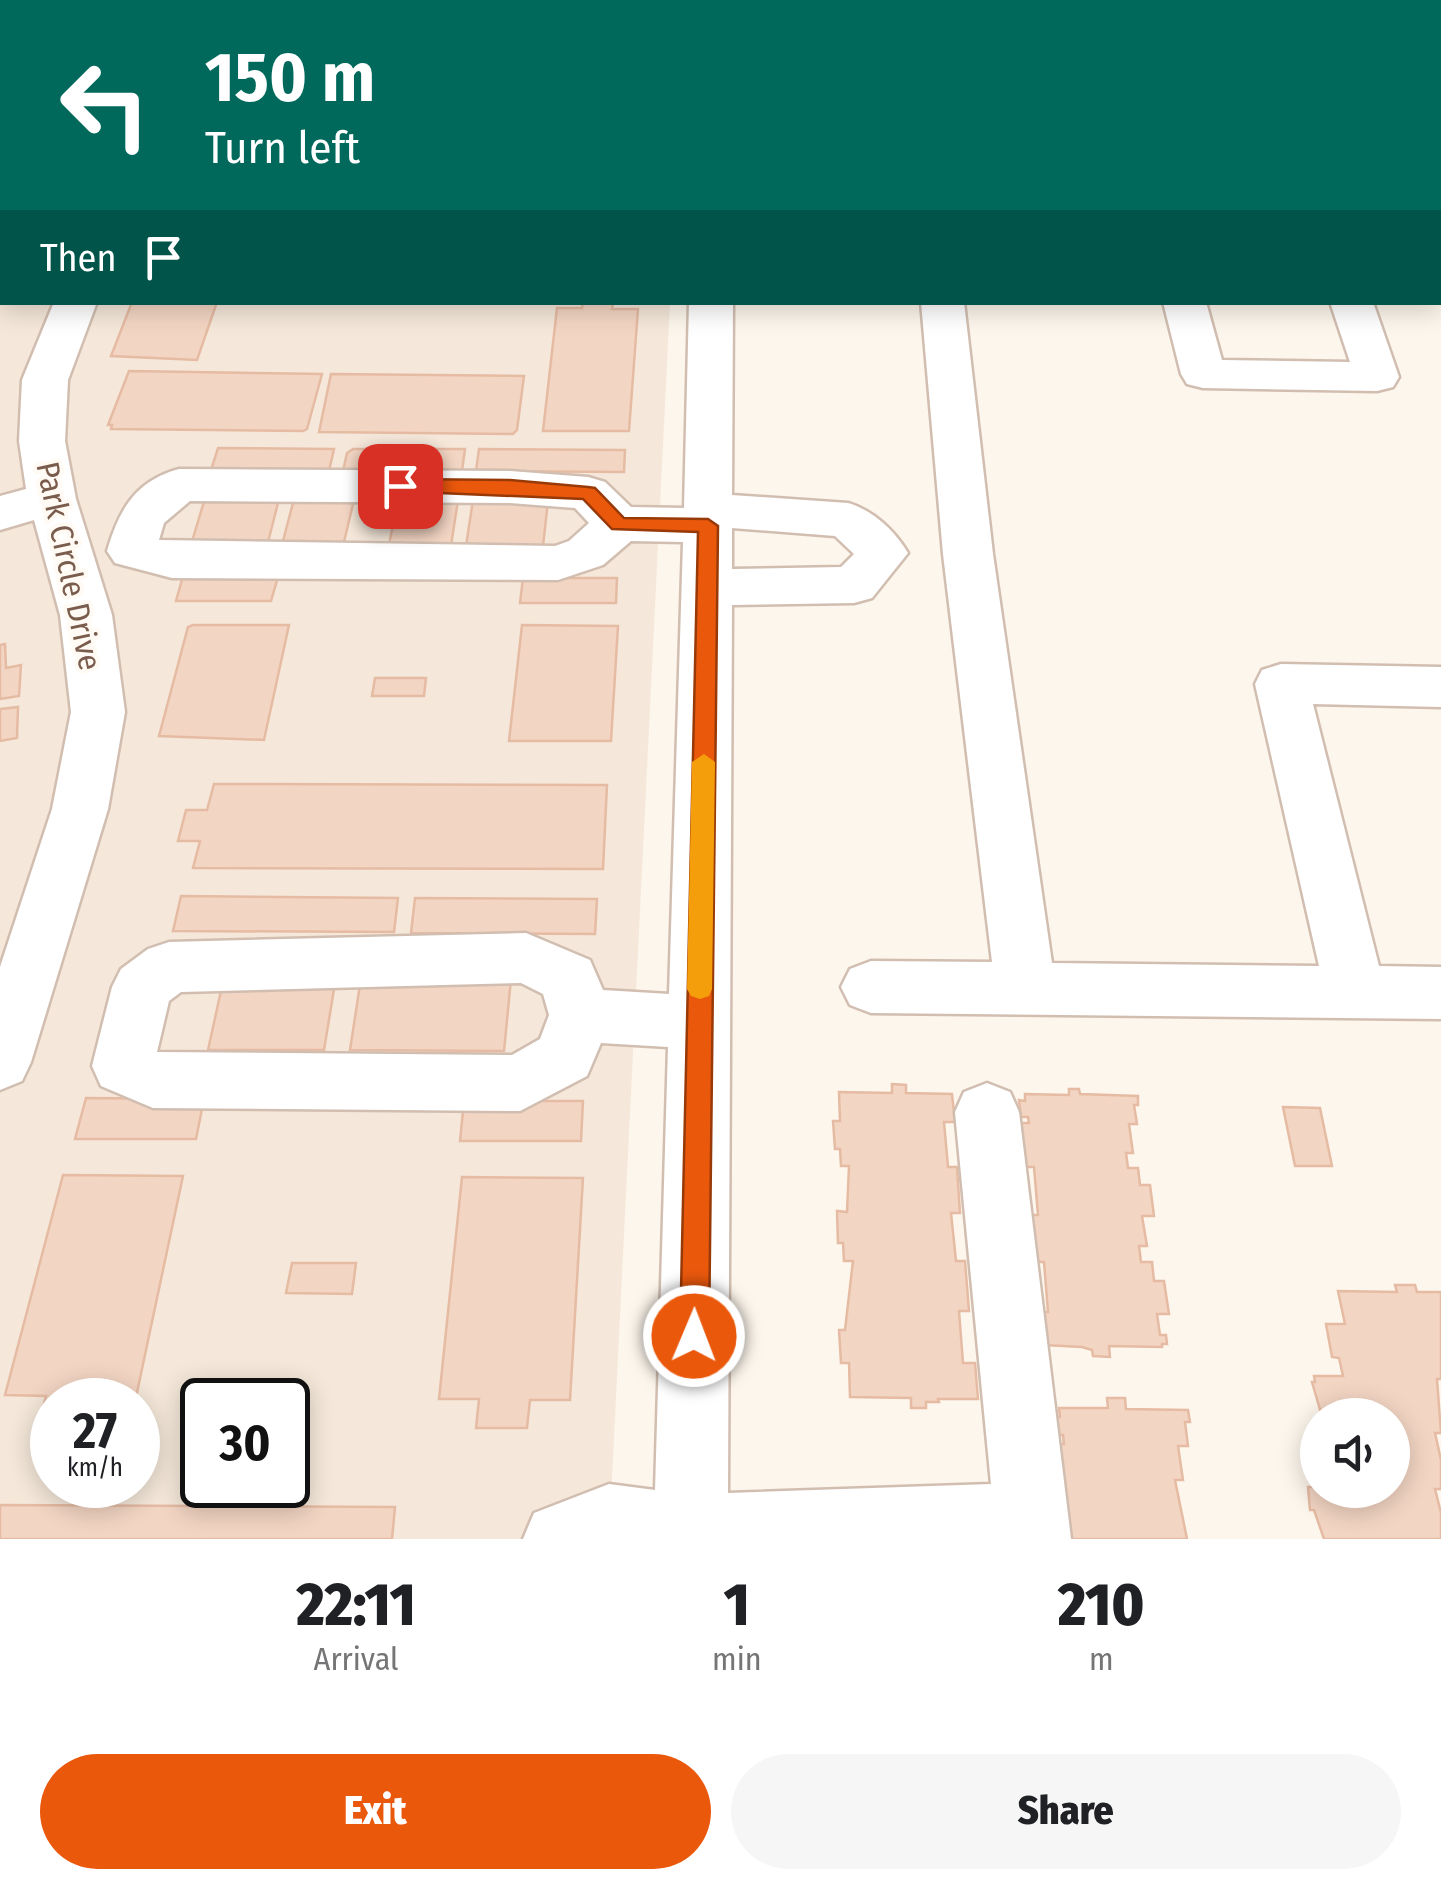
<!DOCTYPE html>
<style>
:root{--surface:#fff;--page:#f6f6f6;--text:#202124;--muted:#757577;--accent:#ea580c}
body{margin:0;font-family:"Fira Sans Condensed",sans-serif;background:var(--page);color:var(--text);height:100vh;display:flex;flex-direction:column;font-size:38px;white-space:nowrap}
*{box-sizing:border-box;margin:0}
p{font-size:32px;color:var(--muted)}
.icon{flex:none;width:55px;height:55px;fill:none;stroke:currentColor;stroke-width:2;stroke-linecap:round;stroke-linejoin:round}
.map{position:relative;height:1539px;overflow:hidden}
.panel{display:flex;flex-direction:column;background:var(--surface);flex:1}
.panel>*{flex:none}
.guide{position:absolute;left:0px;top:0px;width:1442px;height:305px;box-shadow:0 5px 25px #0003;background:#00695c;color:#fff;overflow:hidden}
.buttons{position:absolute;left:1300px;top:1398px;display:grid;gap:20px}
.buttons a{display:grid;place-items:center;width:110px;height:110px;border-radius:50%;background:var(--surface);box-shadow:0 5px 25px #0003;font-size:50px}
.speed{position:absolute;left:30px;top:1378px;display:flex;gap:20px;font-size:50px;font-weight:700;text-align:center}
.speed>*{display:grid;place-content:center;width:130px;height:130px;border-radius:50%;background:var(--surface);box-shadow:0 5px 25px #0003;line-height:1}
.speed small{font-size:25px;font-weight:400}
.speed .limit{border:5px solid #111;border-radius:15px;background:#fff;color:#111}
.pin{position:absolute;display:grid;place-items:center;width:85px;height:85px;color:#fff;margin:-42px;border-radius:20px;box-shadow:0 5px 15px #0006}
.me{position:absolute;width:110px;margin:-55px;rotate:1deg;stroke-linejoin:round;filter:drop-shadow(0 0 8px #0008)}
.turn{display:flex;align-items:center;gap:35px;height:210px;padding:0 40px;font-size:45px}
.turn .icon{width:130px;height:130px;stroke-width:2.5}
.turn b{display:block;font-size:70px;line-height:85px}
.then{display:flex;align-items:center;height:95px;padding:0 40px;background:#0003;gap:20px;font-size:38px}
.eta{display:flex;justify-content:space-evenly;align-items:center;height:170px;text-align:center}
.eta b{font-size:60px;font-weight:800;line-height:70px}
.cta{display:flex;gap:20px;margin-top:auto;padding:20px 40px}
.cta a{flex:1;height:115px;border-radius:60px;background:var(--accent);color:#fff;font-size:40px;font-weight:800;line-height:115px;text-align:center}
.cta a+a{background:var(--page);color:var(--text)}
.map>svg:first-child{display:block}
</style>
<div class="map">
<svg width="1441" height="1539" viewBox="0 0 1441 1539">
<rect width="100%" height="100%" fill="#fdf6ec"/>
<g fill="#f5e8da" fill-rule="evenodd">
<path d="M0 0H681L2 2V62Z"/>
<path d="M744 0H1441V72L1440 2Z"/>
<path d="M0 87 2 302 670 303 609 1539H0ZM52 1400H138V1485H52ZM202 1400H288V1485H202Z"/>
</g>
<g fill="#f3d5c3" stroke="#e6bba3" stroke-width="2.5">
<path d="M132 302H217L197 360 111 356Z"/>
<path d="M583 302H613L612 309H638L629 431H543L557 308H582Z"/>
<path d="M129 371 322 374 307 429 303 431 111 429 112 425H108Z"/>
<path d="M331 374 524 376 517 430 513 434 319 432Z"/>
<path d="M218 448 334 449 329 471 211 470Z"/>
<path d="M353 449H465L462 471H343L347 453Z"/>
<path d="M479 449 625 450 624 472 476 471Z"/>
<path d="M205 498 279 499 267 546 191 545Z"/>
<path d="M294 499 354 500 343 546 282 545Z"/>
<path d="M398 499 458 500 451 546 389 545Z"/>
<path d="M473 500 548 501 543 546H466Z"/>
<path d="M183 576 278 577 271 601H176Z"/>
<path d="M523 578H617L616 603H520Z"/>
<path d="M193 625H289L264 740 159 736 188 627Z"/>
<path d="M522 625 618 626 611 741H509Z"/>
<path d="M5 644 6 668 21 665 19 696 0 699V645Z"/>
<path d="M375 678H426L424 696H372Z"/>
<path d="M18 707 17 738 0 741V709Z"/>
<path d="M214 784 607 785 603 869 193 868 200 841H178L186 810H207Z"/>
<path d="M181 896 398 898 394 932 173 931Z"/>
<path d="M415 898 597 899 595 934 411 933Z"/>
<path d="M224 977H336L324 1050H208Z"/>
<path d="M361 978 511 979 504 1051 350 1050Z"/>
<path d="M892 1084 906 1085V1093L952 1094 955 1122H944L948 1167H957L960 1213H951L956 1261H965L969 1311H959L963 1363H975L978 1399H938L939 1402H926V1408H911V1398L850 1397 849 1363H841L839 1330H845L853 1261H844L843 1243H838L837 1211 847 1212 849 1166H841L840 1149H835L833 1121H840L839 1092 892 1093Z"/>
<path d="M1069 1089H1079L1080 1094 1138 1096V1105H1134L1137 1124H1129L1133 1153H1126L1128 1168H1138L1140 1185H1150L1154 1216H1142L1147 1246H1139L1141 1262H1152L1154 1281H1164L1169 1314H1157L1160 1335H1166L1167 1344H1162V1347L1109 1346 1110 1357 1093 1356 1092 1350 1082 1347 1044 1345 1039 1312H1048L1044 1262H1034L1030 1215H1038L1034 1167H1023L1020 1123H1029L1028 1117H1021L1019 1100 1025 1101V1094L1069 1095Z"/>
<path d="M86 1098 204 1099 196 1139H75Z"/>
<path d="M464 1101H583L581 1141H460Z"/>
<path d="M1283 1107 1320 1108 1332 1166H1295Z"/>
<path d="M63 1175 183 1176 136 1397 52 1400V1425H38L46 1396 5 1395Z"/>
<path d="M462 1177 583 1178 570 1400H530L527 1428H476L479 1399H439Z"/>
<path d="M292 1263H356L352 1294 286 1293Z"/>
<path d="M1395 1285H1415L1417 1292H1441V1379H1437L1441 1433H1435L1441 1460V1489H1435L1441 1513V1539H1324L1314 1510H1310L1308 1487H1318V1490H1392V1415L1321 1413 1312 1382H1315L1314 1376H1343L1339 1358 1332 1357 1326 1324H1345L1338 1291 1397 1292Z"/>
<path d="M1107 1398H1125L1126 1409 1188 1410 1190 1422H1185L1188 1446H1178L1183 1480H1175L1187 1539H1056L1054 1444H1064L1063 1435H1055L1054 1417H1060L1059 1408H1108Z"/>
<path d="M0 1505 395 1507 392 1539H0Z"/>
</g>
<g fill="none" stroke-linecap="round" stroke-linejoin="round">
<defs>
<g id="minor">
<path d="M698 0H734V2H699Z"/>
<path d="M1021 0H1057L1058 2H1023Z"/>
<rect x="0" y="71" width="2" height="22"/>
<rect x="1440" y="76" width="1" height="22"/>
<rect x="1440" y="190" width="1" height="24"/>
<path d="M54 302H97L68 380 65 441 76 499 112 615 125 712 108 809 31 1062 22 1081 0 1090V967L52 809 71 712 60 615 34 520 0 530V496L26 489 19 441 22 380Z"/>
<path d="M689 302H733L732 495 848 503C873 510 895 531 908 553L872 598 854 603 732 605 728 1493 991 1484 955 1112 964 1092 987 1083 1010 1092 1019 1112 1071 1539H523L534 1513 609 1484 655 1490 668 1047 601 1043 587 1076 520 1111 153 1108 101 1086 92 1066 112 987 121 969 148 949 169 942 526 933 590 960 603 990 669 994 683 542 631 541 603 565 558 580 172 578 115 563 107 551C119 510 135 481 179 469L510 471 588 477 605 482 631 507 684 508ZM190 501 510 503 575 508 589 523 569 541 555 546 159 540 164 523ZM732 528 835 536 854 554 841 567 732 569ZM521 983 543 994 549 1015 540 1039 512 1055 157 1052 169 1001 181 992Z"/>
<path d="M921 302H964L993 554 1052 963 1319 966 1255 684 1262 670 1281 664 1441 667V707L1313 704 1379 966 1441 967V1019L871 1013 850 1005 841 987 850 969 871 961 992 962 943 554Z"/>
<path d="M1163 302H1206L1222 360 1350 362 1330 302H1373L1399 377 1393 387 1377 391 1203 388 1187 384 1181 374Z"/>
</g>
</defs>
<use href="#minor" stroke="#d1beb0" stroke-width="5"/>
<use href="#minor" fill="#fff" fill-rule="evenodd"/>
</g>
<path fill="#ea580c" stroke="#983908" stroke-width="2.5" d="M400 479 510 480 588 487 595 488 624 518 708 519 718 526 709 1336 705 1346 694 1350 684 1346 680 1336 698 532 612 529 583 499 393 491V481Z"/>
<path fill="#f59e0b" d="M704 754 715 762 712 989 709 996 700 999 691 996 687 989 692 762Z"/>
<g text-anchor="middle" stroke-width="8" stroke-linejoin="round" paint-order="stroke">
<g font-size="32" fill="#7a5c4d" stroke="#fffaf3">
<text transform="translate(69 566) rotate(78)" y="11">Park Circle Drive</text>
</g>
</g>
</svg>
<div class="buttons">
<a><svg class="icon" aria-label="sound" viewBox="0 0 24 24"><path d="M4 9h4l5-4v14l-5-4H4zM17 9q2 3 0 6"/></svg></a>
</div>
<div class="speed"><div>27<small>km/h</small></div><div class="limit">30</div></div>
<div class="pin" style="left:400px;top:486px;background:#d93025"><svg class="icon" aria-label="arrive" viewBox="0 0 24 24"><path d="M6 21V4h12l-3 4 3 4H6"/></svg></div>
<svg class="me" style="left:694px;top:1336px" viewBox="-20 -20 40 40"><circle r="17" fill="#ea580c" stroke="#fff" stroke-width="3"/><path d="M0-11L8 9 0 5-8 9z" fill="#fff"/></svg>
<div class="guide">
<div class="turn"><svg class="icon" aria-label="left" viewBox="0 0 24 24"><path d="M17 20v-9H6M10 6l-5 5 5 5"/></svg><div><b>150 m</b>Turn left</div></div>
<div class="then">Then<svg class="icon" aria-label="arrive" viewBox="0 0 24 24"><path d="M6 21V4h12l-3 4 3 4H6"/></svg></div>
</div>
</div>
<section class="panel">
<div class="eta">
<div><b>22:11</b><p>Arrival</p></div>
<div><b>1</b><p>min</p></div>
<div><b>210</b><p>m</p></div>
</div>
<div class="cta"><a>Exit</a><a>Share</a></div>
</section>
